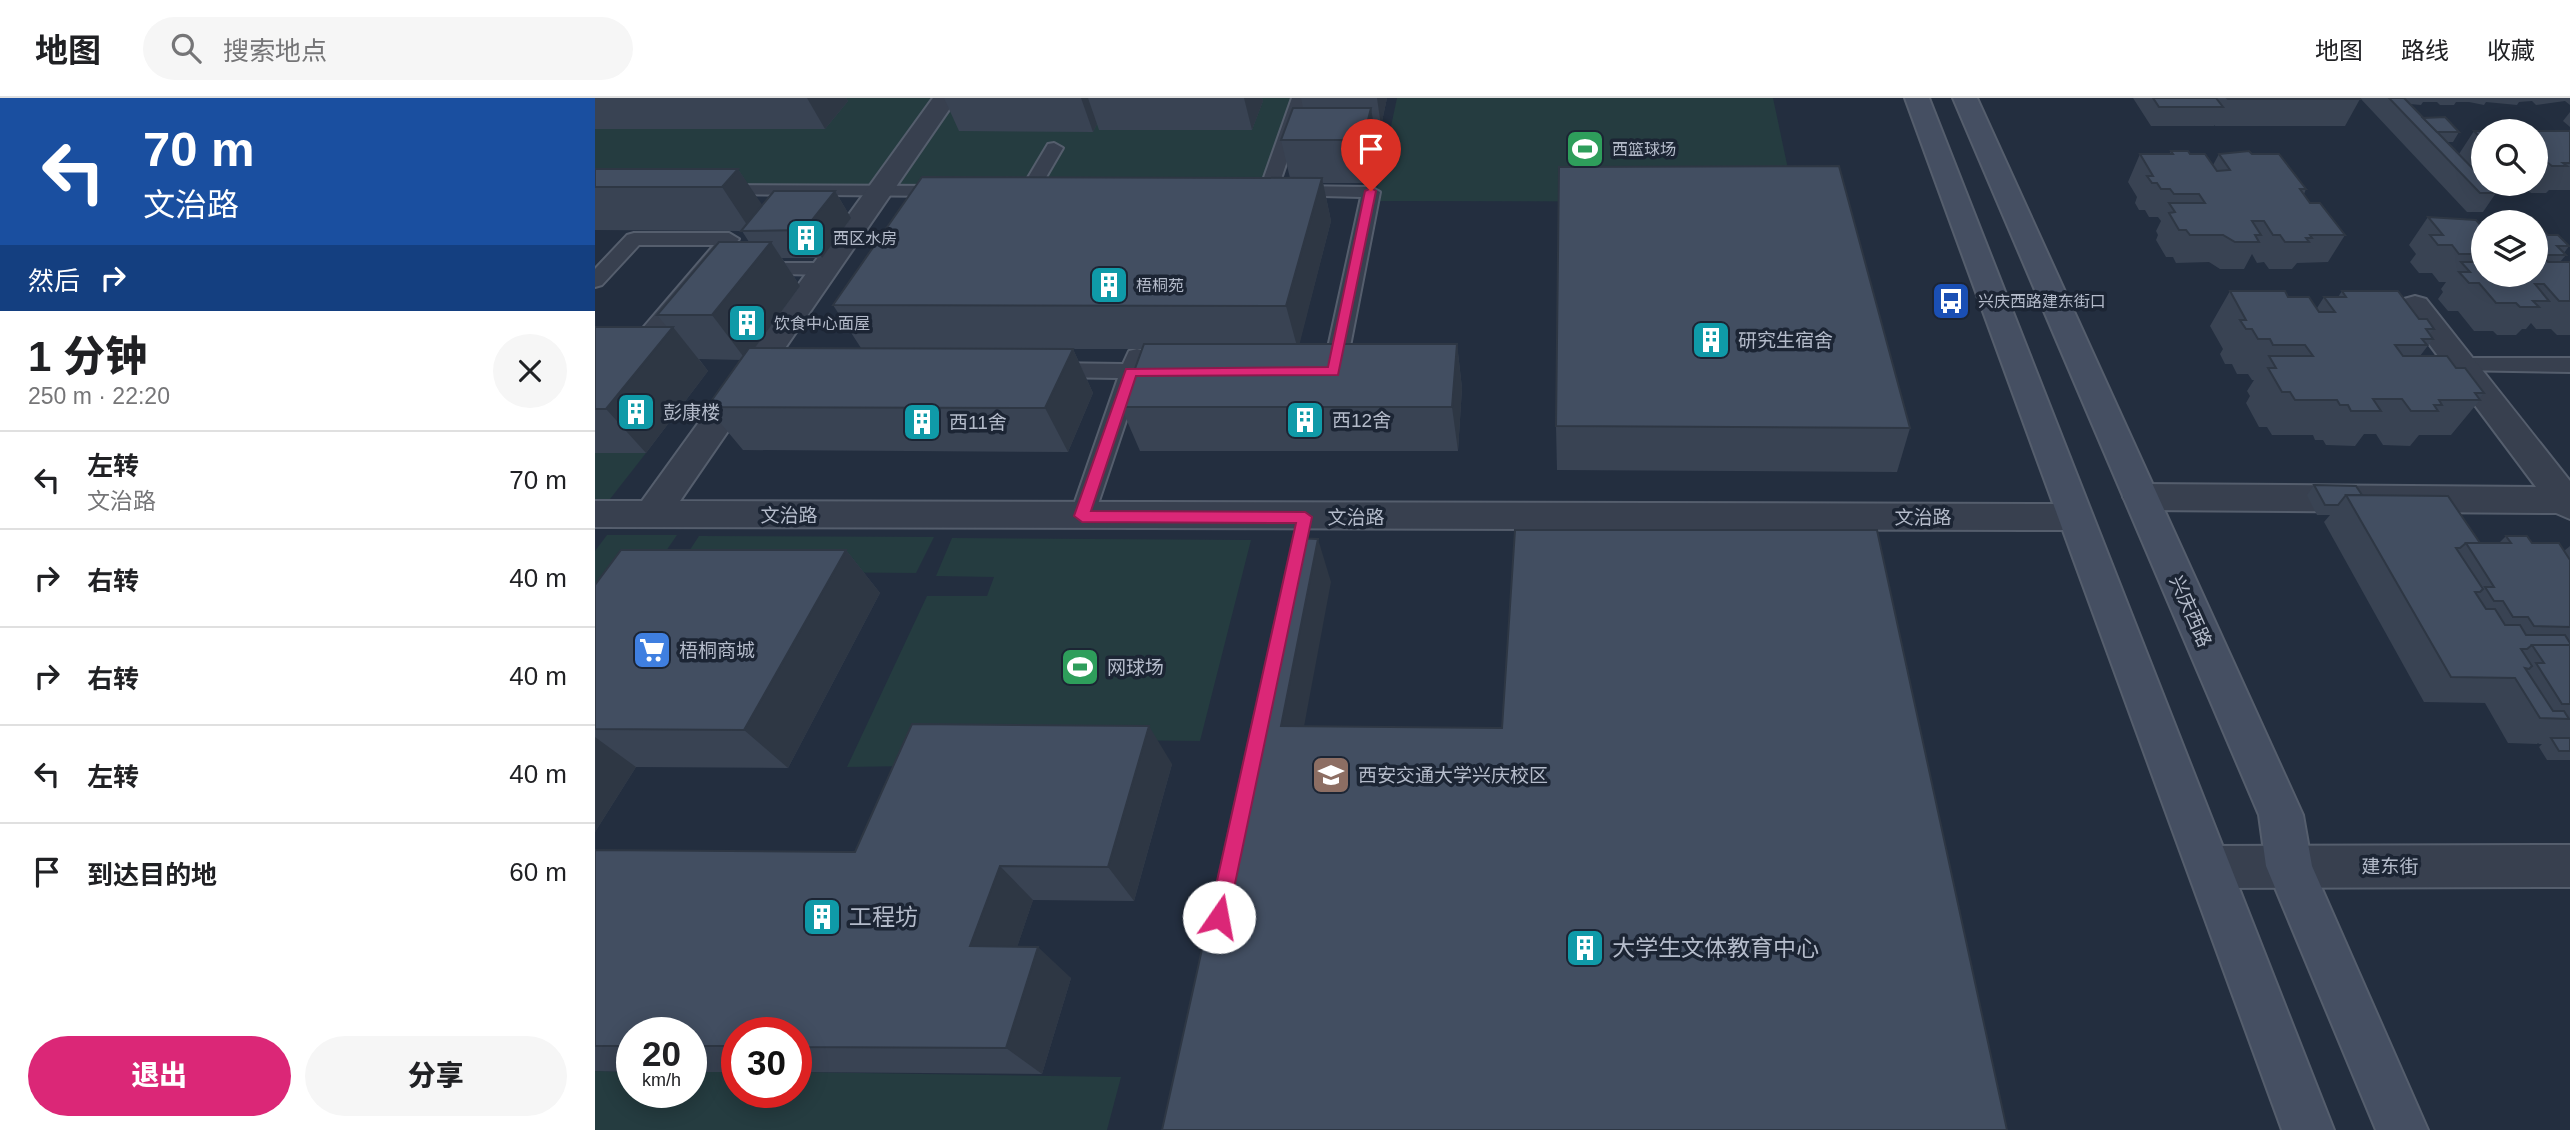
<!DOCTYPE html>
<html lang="zh">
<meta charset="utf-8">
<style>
:root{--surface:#fff;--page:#f6f6f6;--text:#202124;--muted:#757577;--line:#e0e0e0;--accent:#db2777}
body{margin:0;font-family:Arial,"Noto Sans SC",sans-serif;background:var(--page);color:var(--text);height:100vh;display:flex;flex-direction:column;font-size:26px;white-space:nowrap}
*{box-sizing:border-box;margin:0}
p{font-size:23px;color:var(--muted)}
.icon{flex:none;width:38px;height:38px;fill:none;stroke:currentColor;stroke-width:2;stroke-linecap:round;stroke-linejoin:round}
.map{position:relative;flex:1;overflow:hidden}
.side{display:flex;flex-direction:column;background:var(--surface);width:595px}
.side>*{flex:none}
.banner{background:#1a4fa0;color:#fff;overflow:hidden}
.tools{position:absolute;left:1876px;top:21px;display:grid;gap:14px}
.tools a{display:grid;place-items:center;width:77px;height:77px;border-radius:50%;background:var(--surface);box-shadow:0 4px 18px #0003;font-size:35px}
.speed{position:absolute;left:21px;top:919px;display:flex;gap:14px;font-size:35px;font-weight:700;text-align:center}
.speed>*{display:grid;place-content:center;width:91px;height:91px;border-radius:50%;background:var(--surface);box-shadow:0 4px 18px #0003;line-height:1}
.speed small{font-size:18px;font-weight:400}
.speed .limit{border:10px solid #d22;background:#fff;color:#111}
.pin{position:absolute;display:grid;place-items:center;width:60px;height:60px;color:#fff;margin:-72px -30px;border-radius:50% 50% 50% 0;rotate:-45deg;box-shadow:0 0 7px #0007}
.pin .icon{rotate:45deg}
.me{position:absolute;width:77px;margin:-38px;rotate:12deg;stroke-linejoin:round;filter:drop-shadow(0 0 5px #0008)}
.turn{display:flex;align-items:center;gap:24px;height:147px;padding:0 28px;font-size:32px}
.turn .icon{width:91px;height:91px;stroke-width:2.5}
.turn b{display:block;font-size:49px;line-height:60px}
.then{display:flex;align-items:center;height:66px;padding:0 28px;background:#0003;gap:14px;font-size:26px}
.round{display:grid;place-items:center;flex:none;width:74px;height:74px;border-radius:37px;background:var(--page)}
.headline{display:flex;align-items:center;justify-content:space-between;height:119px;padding:0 28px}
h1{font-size:42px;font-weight:800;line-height:52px}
.primary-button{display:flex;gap:14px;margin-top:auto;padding:14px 28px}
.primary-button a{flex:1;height:80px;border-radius:42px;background:var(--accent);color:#fff;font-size:28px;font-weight:800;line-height:80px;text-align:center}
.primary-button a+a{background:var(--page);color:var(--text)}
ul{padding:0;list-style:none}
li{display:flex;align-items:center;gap:21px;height:98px;padding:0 28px;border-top:2px solid var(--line)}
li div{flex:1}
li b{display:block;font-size:26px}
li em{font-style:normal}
header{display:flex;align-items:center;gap:42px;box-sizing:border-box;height:98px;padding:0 35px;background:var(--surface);border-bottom:2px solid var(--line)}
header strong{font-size:33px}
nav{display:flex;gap:38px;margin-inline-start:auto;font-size:24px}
.search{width:490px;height:63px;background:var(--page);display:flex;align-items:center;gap:18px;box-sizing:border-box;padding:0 24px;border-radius:38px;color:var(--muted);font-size:26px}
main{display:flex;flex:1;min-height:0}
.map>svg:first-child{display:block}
</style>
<header>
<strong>地图</strong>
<div class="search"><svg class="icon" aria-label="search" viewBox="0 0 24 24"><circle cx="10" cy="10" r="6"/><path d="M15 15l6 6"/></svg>搜索地点</div>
<nav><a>地图</a><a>路线</a><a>收藏</a></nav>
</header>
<main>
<section class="side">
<div class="banner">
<div class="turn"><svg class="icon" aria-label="left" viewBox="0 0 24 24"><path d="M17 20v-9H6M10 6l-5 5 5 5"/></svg><div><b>70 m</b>文治路</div></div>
<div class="then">然后<svg class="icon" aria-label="right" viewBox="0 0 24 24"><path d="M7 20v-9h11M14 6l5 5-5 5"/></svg></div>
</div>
<div class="headline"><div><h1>1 分钟</h1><p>250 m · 22:20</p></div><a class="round"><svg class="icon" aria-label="close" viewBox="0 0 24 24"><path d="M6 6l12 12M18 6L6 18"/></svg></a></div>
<ul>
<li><svg class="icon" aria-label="left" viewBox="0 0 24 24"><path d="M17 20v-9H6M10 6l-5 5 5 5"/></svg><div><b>左转</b><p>文治路</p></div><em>70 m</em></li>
<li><svg class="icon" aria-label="right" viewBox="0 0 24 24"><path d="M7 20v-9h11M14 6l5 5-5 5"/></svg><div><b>右转</b></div><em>40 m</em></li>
<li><svg class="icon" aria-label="right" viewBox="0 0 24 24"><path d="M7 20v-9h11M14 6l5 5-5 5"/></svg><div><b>右转</b></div><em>40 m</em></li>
<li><svg class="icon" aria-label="left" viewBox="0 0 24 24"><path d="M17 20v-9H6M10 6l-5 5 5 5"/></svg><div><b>左转</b></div><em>40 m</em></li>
<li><svg class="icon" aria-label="arrive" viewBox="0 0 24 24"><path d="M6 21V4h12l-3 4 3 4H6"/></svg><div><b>到达目的地</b></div><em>60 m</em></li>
</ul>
<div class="primary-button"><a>退出</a><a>分享</a></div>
</section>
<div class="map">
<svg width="1975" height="1032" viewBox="0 0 1975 1032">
<rect width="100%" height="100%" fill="#232e3f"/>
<g fill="#253c40">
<path d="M34 0H705L673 93 0 91V31Z"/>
<path d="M802 0H1178L1200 104 780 103Z"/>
<path d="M0 355H51L15 401H0Z"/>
<path d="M12 437H82L0 556V453Z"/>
<path d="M104 438 339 439 321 475 81 473Z"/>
<path d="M357 440 656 442 605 643 328 640 316 668 252 669 332 498H392L399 479 341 478Z"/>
<path d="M0 973 37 974V994H96V974H142V994H201V974L526 979 512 1032H0Z"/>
</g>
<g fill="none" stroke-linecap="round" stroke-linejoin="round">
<defs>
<g id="service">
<path d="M697 0H713L682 93 673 98 647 97 644 93 647 89 666 88Z"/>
<path d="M459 45 468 50 443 93 440 97H428L425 93 453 46Z"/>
<path d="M121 87 352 88 361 93 352 98 115 96 112 92 115 88Z"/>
<path d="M696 88 776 89 785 94 750 274 747 279H725L722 274 729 268 766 99 690 97 687 93 690 89Z"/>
<path d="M39 135H134L144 141 60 243 0 245V231H47L119 147H44L7 187 0 189V171L32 137Z"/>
<path d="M159 165H231L238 167 241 171 238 175 231 177 152 175 149 171 152 167Z"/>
<path d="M542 251 550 253 553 258 550 267 580 269 583 274 580 279 545 281 499 418 496 424 487 427 478 424 475 418 523 280 453 279 445 277 442 272 445 267 453 265 528 266 534 253Z"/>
<path d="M1867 260H1975V274L1859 272 1856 267 1859 262Z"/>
</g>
<g id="minor">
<path d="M338 0H362L85 403 1480 406 1493 410 1498 419 1493 428 1480 432 0 429V403H47Z"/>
<path d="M1820 198 1831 201 1975 383V421L1961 415 1546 412 1534 408 1528 399 1534 390 1546 386 1941 389 1805 207 1809 201Z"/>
</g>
<path id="tertiary" d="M1975 747V789L1615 790 1599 784 1592 769 1599 754 1615 748Z"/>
<g id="secondary">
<path d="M1310 0H1334L1739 1032H1687Z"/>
<path d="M1358 0H1382L1708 717 1717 768 1833 1032H1781L1671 768 1664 717Z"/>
</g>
</defs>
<use href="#service" stroke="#555e6d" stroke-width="4"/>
<use href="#minor" stroke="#555e6d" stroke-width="4"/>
<use href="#tertiary" stroke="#555e6d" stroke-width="4"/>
<use href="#secondary" stroke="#555e6d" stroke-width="4"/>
<use href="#service" fill="#38404f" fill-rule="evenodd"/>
<use href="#minor" fill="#38404f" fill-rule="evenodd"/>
<use href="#tertiary" fill="#38404f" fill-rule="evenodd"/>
<use href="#secondary" fill="#454f62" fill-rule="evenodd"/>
</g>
<g fill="#394353" fill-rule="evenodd">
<path d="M0 0H251L253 3 230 31H0Z"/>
<path d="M349 0H667L668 3 657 32H504L502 26 498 34 364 33Z"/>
<path d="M706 0H792L786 28H779L783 53 775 85H728L736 123 704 246H862L867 290 863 353H545L526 309 547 251H478L498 295 473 354 148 352 112 309 146 262 104 261 113 273 51 355H0V229H72L62 217 154 144 147 133 0 132V71H143L167 108 240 93 256 120 227 160H187L205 188 160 250H266L238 207 695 80 686 42 708 10Z"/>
<path d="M1538 0H1764L1765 1 1750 28H1620L1619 27V28H1556Z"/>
<path d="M1765 0H1975V7L1970 3 1941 7 1937 3 1924 4 1922 7 1891 4 1889 7 1874 4H1861L1859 7H1845L1842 4H1828L1826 7 1815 6 1828 20 1864 34 1858 44H1852L1864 56 1879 33H1975V92H1954L1951 95H1936L1933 92H1927L1924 95 1900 93 1901 95 1888 114H1872ZM1888 33H1941V86H1888Z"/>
<path d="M1975 14V29L1968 23Z"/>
<path d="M1576 53 1595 56 1618 67 1624 56H1657L1711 91 1709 96 1715 105 1750 137 1733 164 1702 165 1697 171H1674L1669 164 1662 165 1657 156 1649 171H1625L1614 164 1581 165 1578 159H1571L1561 142 1563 137 1561 133 1566 123 1563 119H1554L1550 112H1544L1540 105 1542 99 1533 84 1545 56H1574Z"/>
<path d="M1833 119 1881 122 1888 130V129V177H1941V124H1891L1893 122H1901L1903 119H1937L1953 137H1963L1974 148 1969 155 1971 157 1965 164H1975V237H1962L1956 231H1941L1936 225 1931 231H1927L1921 237H1902L1898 233H1879L1863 213H1853L1843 201 1848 194 1846 191 1851 184H1844L1837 175H1824L1815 164 1821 156 1814 147Z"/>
<path d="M1635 193 1693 199 1722 210 1729 199H1743L1747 193 1824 221 1839 231 1835 236 1838 241 1825 258 1861 270 1889 295 1884 301 1885 302 1856 337H1824L1815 348 1788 347 1781 336H1769L1760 348 1731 347 1728 342H1720L1718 337H1677L1672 329H1664L1651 305 1655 298 1652 293 1659 282H1657L1653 276H1642L1637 266H1630L1625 256 1628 251 1615 228Z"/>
<path d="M961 328 1315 330 1302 374 962 372Z"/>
<path d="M1719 387 1767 397 1885 445H1904L1911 438 1969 453 1975 448V662H1952L1944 649 1947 646H1944L1943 645 1942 646 1913 645 1890 605 1829 604 1729 424 1735 417H1722L1712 397Z"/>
<path d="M251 452 285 495 193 670 41 669 0 734V487Z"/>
<path d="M577 666 539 803 438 802 422 849 476 880 447 976 201 974V934H142V974H96V934H37V974L0 973V752L260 754Z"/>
</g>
<g fill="#2e3744">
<path d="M212 0H251L253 3 230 31Z"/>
<path d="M486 0H493L502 26 498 34Z"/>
<path d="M649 0H667L668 3 657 32Z"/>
<path d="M782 0H792L786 28Z"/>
<path d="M776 10 783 53 775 85 768 42Z"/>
<path d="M143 71 172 114 156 133 127 89Z"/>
<path d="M727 80 736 123 703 252 691 208Z"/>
<path d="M240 93 256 120 227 160 209 132Z"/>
<path d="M176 144 205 188 151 262 117 217Z"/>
<path d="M78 229 113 273 51 355 11 311Z"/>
<path d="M862 246 867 290 863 353 857 309Z"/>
<path d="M478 251 498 295 473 354 450 310Z"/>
<path d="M723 441 736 484 702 666 686 628Z"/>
<path d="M251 452 285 495 193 670 149 632Z"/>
<path d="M554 628 577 666 539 803 513 769Z"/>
<path d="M0 639 41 669 0 734Z"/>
<path d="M405 768 438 802 412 879 375 848Z"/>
<path d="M443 849 476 880 447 976 411 950Z"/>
</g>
<g fill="#424e61" stroke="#2e3744" stroke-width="2">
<path d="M1558 0H1621L1628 9H1564Z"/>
<path d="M1632 0H1764L1765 1H1633Z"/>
<path d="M1794 0H1809L1888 81V86H1893L1901 95H1885Z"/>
<path d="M698 10H776L768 42H686Z"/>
<path d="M1850 19 1864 34H1842L1828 20Z"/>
<path d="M1879 33H1975V65H1968L1972 68H1957L1953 65H1941V33H1888V42Z"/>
<path d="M1576 53H1593L1595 56H1610L1622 73 1635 72 1624 56 1654 53 1657 56H1684L1711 91H1705L1715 105H1725L1750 137H1715L1717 140H1711L1714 144H1690L1685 137H1678L1669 123H1657L1666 137H1660L1664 144H1640L1628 137H1595L1591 132H1584L1574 115 1580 114 1574 105H1610L1604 96H1579L1575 91H1566L1562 85H1557L1552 78H1558L1545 56H1578Z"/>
<path d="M1244 68 1315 330 961 328 964 69Z"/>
<path d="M0 71H143L127 89H0Z"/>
<path d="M327 79 727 80 691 208 238 207Z"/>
<path d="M179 93H240L209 132 146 133Z"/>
<path d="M1833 119 1881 122 1888 130V156H1864L1857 147H1843L1835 137H1848Z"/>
<path d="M1903 119H1937L1953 137H1963L1974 148H1962L1971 157H1947L1953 164H1975V203H1964L1949 186H1940L1954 203H1938L1944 209H1925L1921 205H1901L1884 185H1874L1864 174H1875L1866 164H1888V177H1941V124H1894L1893 122H1906Z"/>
<path d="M124 144H176L117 217H62Z"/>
<path d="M1635 193H1690L1693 199H1714L1724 214H1740L1729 199H1751L1747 193H1803L1824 221H1832L1839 231H1831L1838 241H1827L1832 247H1800L1808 258H1852L1861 270H1870L1889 295H1880L1885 302H1844L1847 307H1839L1843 313H1816L1807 301H1778L1786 313H1756L1753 307H1745L1742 302H1700L1695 294H1687L1673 270H1681L1674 258H1718L1710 247H1678L1675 241H1663L1657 231H1651L1645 222H1651Z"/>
<path d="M0 229H78L11 311H0Z"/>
<path d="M549 246H862L857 309H526Z"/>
<path d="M154 250 478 251 450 310 112 309Z"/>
<path d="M1719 387 1761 388 1767 397H1751L1743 407H1730Z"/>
<path d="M1751 397 1853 398 1885 445H1871L1865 450H1861L1888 491 1885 494H1880L1891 511H1900L1910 527H1925L1931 537H1970L1975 545V547H1937L1932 551H1926L1937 568 1934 571 1930 570 1958 613H1969L1974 621 1945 620 1920 580 1856 579Z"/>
<path d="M920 432H1282L1412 1032H567L698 440 723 441 686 628 907 630Z"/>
<path d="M1911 438H1932L1937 445H1964L1975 462V529L1939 528 1933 519H1918L1908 503H1899L1890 489H1899L1871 445H1916Z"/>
<path d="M26 452H251L149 632 0 631V487Z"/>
<path d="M1937 547H1975V606H1967L1941 565H1949Z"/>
<path d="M317 626 554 628 513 769 405 768 375 848 443 849 411 950 201 949V934H142V948H96V934H37V948H0V752L260 754Z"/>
<path d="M1956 640H1975V653H1964Z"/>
</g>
<path fill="#db2777" stroke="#8e194d" stroke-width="2" d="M776 90 781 93 743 277 541 278 496 413 710 414 717 419 633 819 630 825 624 828 617 825 614 819 701 425 487 424 479 418 531 271 733 269 770 93Z"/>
<defs>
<symbol id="stadium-square" viewBox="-11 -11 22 22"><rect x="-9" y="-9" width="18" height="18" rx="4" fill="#2e9e5b" stroke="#1c2534"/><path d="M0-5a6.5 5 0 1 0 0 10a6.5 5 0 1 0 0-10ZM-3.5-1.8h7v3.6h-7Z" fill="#fff"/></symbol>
<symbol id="building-square" viewBox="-11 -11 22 22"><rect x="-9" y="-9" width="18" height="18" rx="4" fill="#0f9aa8" stroke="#1c2534"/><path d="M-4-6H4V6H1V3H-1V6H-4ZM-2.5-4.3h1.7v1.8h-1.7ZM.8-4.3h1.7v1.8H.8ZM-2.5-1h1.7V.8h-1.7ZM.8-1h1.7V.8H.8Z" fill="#fff"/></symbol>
<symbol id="bus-square" viewBox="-11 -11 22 22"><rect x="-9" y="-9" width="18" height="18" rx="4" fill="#1a4fb4" stroke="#1c2534"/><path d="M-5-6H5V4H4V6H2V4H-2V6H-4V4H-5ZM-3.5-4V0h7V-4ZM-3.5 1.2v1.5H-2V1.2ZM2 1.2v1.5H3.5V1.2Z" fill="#fff"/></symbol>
<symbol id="supermarket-square" viewBox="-11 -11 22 22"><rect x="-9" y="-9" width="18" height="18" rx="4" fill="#3f7fe0" stroke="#1c2534"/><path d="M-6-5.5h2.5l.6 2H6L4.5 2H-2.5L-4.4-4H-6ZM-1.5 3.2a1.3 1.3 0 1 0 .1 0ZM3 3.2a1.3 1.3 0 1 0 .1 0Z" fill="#fff"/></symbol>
<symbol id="university-square" viewBox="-11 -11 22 22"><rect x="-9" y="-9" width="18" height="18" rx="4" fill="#8d6e63" stroke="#1c2534"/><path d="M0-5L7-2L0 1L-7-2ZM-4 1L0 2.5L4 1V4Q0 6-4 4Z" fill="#fff"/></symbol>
</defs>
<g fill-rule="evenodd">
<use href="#stadium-square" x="968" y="29" width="44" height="44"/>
<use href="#building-square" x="189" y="118" width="44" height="44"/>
<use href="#building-square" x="492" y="165" width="44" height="44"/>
<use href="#bus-square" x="1334" y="181" width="44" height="44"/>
<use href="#building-square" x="130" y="203" width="44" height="44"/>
<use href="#building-square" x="1094" y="220" width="44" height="44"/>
<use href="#building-square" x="19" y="292" width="44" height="44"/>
<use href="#building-square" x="688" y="300" width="44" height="44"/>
<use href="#building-square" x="305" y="302" width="44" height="44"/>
<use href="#supermarket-square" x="35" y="530" width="44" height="44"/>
<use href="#stadium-square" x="463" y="547" width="44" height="44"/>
<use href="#university-square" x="714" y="655" width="44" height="44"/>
<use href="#building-square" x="205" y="797" width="44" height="44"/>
<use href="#building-square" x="968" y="828" width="44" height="44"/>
</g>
<g text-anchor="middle" stroke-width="7" stroke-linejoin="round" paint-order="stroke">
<g font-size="16" fill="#b4bbca" stroke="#1c2534" text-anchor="start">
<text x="1017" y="57">西篮球场</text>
<text x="238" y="146">西区水房</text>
<text x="541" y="193">梧桐苑</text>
<text x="1383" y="209">兴庆西路建东街口</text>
<text x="179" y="231">饮食中心面屋</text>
</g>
<g font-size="19" fill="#b4bbca" stroke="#1c2534" text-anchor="start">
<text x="1143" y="249">研究生宿舍</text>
<text x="68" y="321">彭康楼</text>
<text x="737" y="329">西12舍</text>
<text x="354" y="331">西11舍</text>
<text x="84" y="559">梧桐商城</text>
<text x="512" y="576">网球场</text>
<text x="763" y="684">西安交通大学兴庆校区</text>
</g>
<g font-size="19" fill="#b4bbca" stroke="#1c2534">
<text x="194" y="424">文治路</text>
<text x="761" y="426">文治路</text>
<text x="1328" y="426">文治路</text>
<text transform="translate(1596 513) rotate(66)" y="7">兴庆西路</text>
<text x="1795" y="775">建东街</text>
</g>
<g font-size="23" fill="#b4bbca" stroke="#1c2534" text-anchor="start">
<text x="254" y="827">工程坊</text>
<text x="1017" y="858">大学生文体教育中心</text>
</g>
</g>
</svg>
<div class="tools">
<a><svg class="icon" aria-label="search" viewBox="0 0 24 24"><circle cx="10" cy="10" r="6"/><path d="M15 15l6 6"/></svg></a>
<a><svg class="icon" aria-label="layers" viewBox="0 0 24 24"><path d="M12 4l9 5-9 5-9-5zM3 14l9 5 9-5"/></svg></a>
</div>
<div class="speed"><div>20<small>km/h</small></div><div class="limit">30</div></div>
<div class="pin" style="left:776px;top:93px;background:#d93025"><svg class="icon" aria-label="arrive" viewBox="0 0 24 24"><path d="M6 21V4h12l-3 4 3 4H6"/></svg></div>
<svg class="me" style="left:624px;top:819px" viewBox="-20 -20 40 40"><circle r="19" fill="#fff"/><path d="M0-13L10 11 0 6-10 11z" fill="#db2777"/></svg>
</div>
</main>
